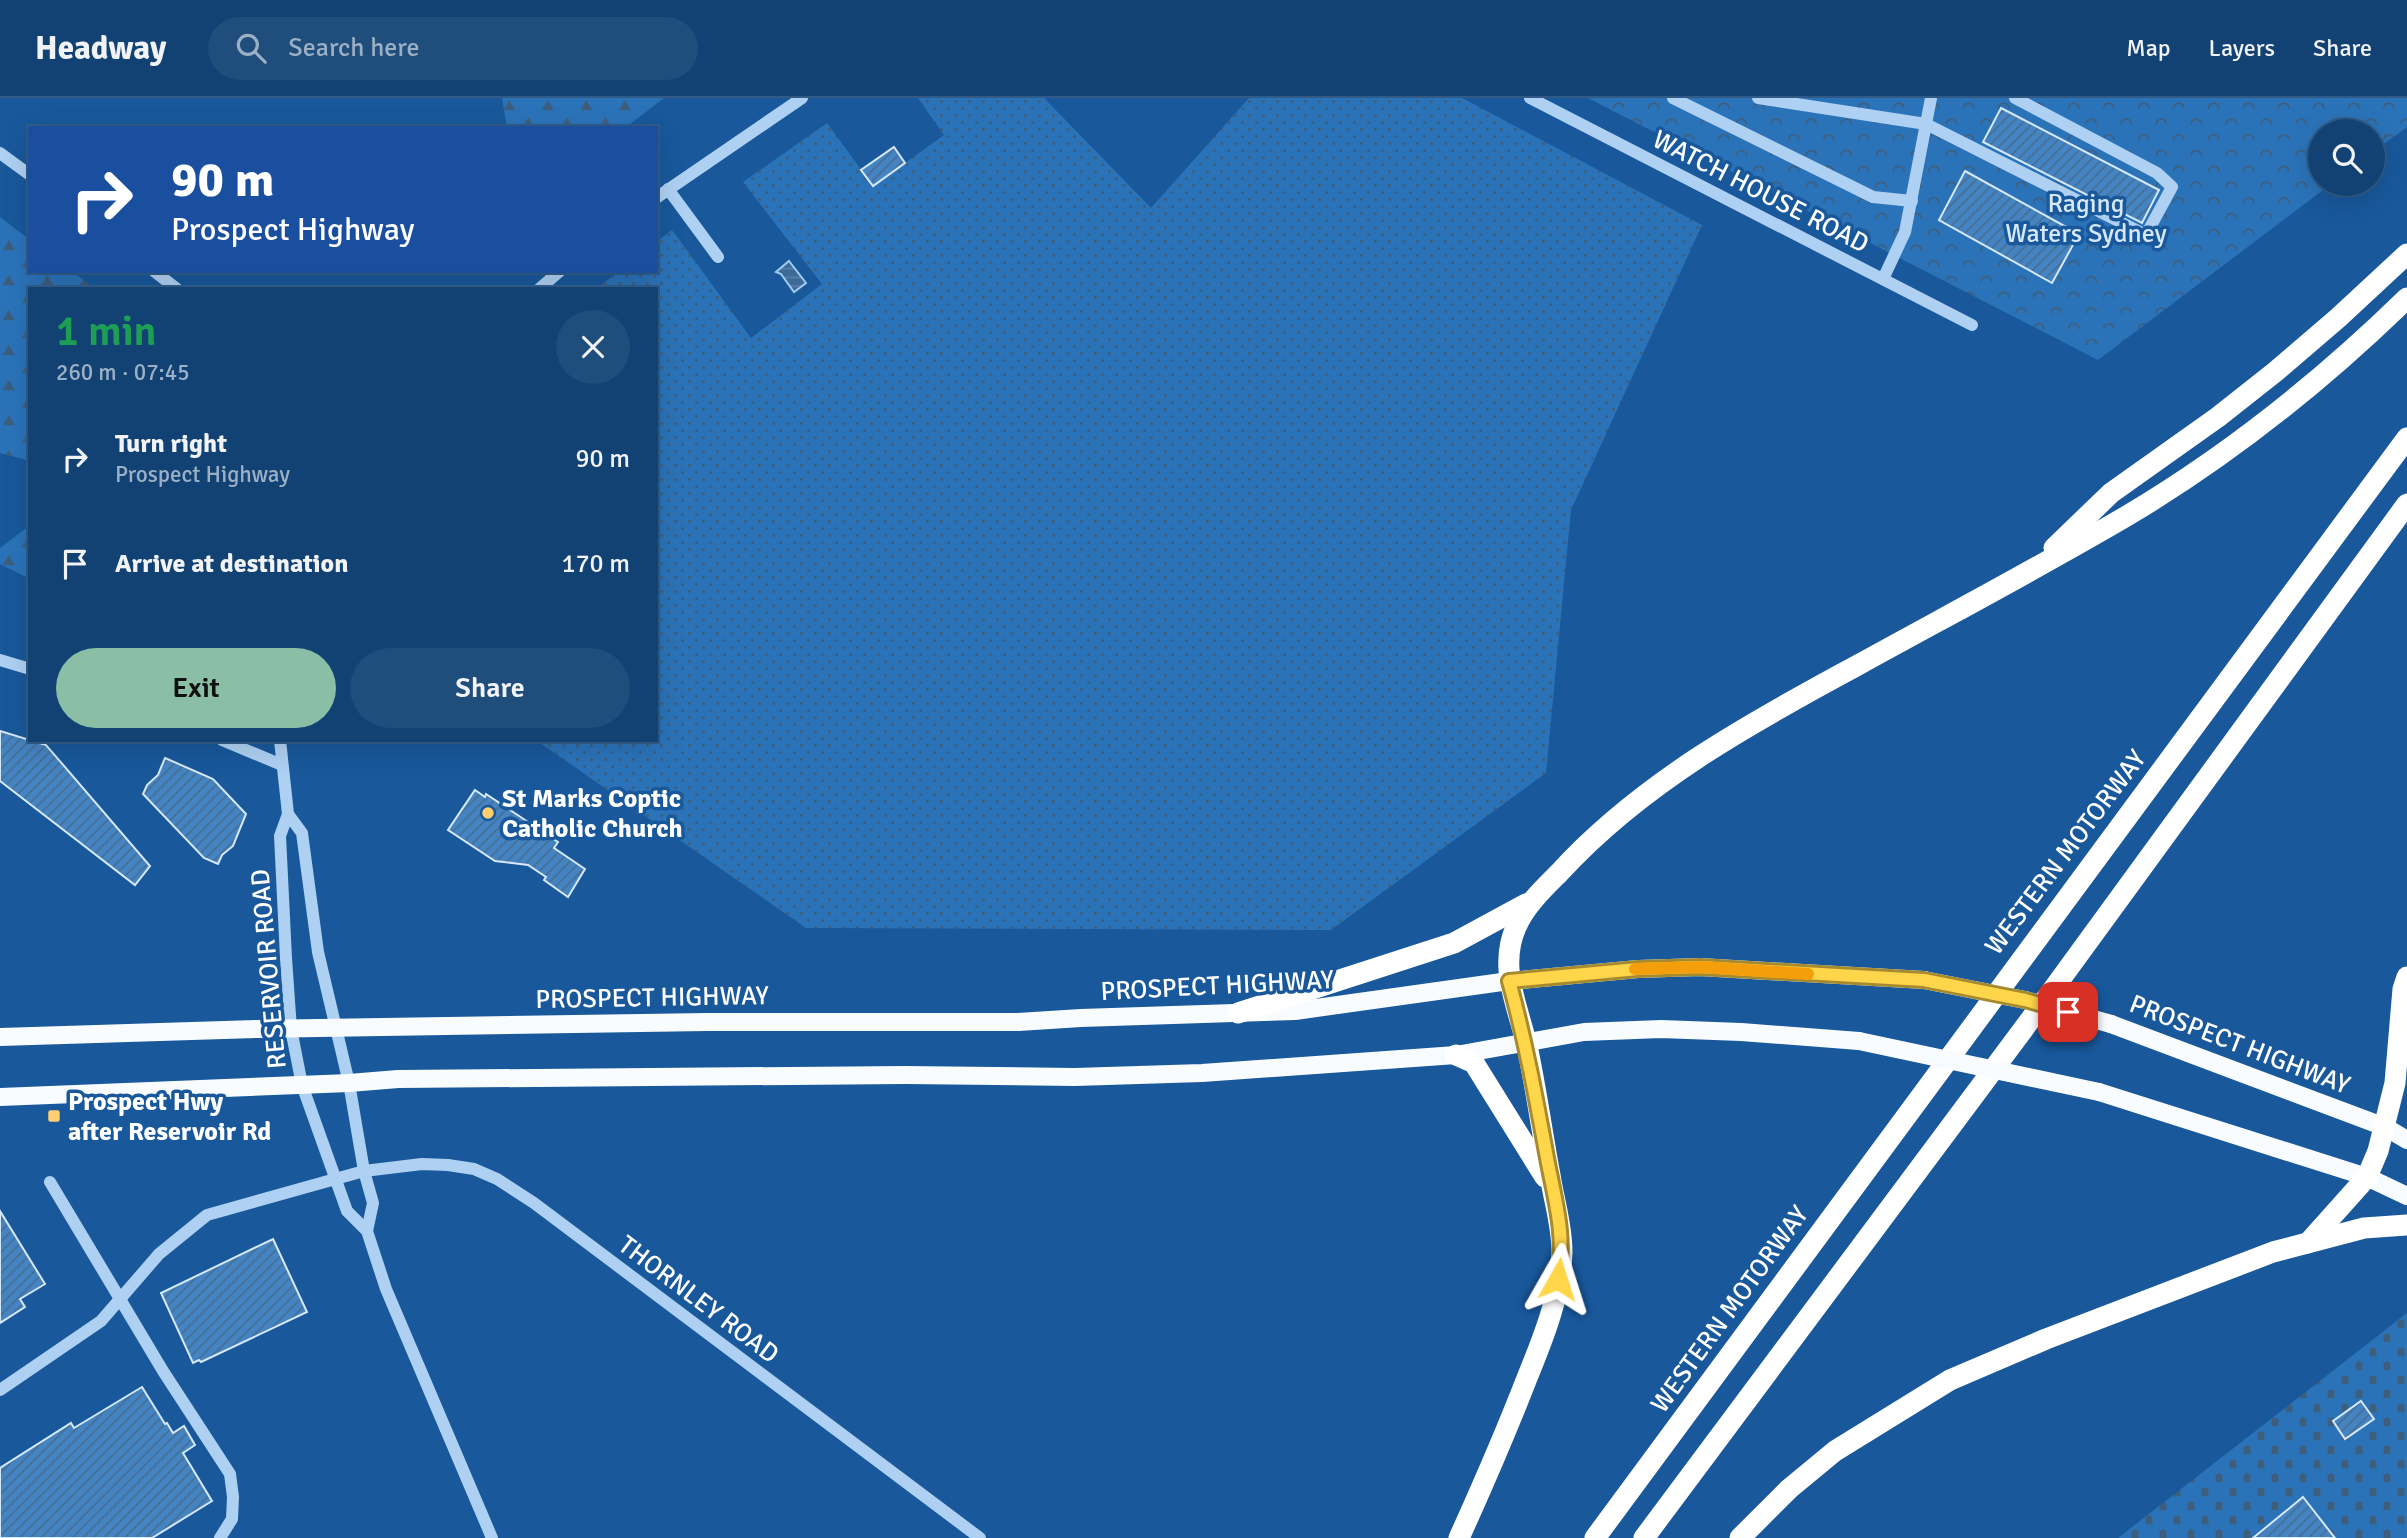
<!DOCTYPE html>
<meta charset="utf-8">
<style>
:root{--surface:#124274;--page:#1f4d7c;--text:#f1f3f6;--muted:#9cb0c5;--line:#315b86;--accent:#8abfa5}
body{margin:0;font-family:Signika,sans-serif;background:var(--page);color:var(--text);height:100vh;display:flex;flex-direction:column;font-size:26px;white-space:nowrap}
*{box-sizing:border-box;margin:0}
p{font-size:23px;color:var(--muted)}
.icon{flex:none;width:38px;height:38px;fill:none;stroke:currentColor;stroke-width:2;stroke-linecap:round;stroke-linejoin:round}
.map{position:relative;flex:1;overflow:hidden}
.sheet{position:absolute;left:28px;top:189px;width:630px;height:455px;display:flex;flex-direction:column;background:var(--surface);border-radius:0px;box-shadow:0 7px 28px #0002,0 0 0 2px var(--line)}
.sheet>*{flex:none}
.hud{position:absolute;left:28px;top:28px;width:630px;height:147px;border-radius:0px;box-shadow:0 7px 28px #0002,0 0 0 2px var(--line);background:#1a4fa0;color:#fff;overflow:hidden}
.fabs{position:absolute;left:2308px;top:21px;display:grid;gap:14px}
.fabs a{display:grid;place-items:center;width:77px;height:77px;border-radius:50%;background:var(--surface);box-shadow:0 7px 28px #0002,0 0 0 2px var(--line);font-size:35px}
.pin{position:absolute;display:grid;place-items:center;width:60px;height:60px;color:#fff;margin:-30px;border-radius:14px;box-shadow:0 4px 10px #0006}
.me{position:absolute;width:77px;margin:-38px;rotate:6deg;stroke-linejoin:round;filter:drop-shadow(0 0 5px #0008)}
.turn{display:flex;align-items:center;gap:24px;height:147px;padding:0 28px;font-size:32px}
.turn .icon{width:91px;height:91px;stroke-width:2.5}
.turn b{display:block;font-size:49px;line-height:60px}
.round{display:grid;place-items:center;flex:none;width:74px;height:74px;border-radius:37px;background:var(--page)}
.headline{display:flex;align-items:center;justify-content:space-between;height:119px;padding:0 28px}
h1{font-size:42px;font-weight:600;line-height:52px;color:#1e9e55}
.primary-button{display:flex;gap:14px;margin-top:auto;padding:14px 28px}
.primary-button a{flex:1;height:80px;border-radius:42px;background:var(--accent);color:#111;font-size:28px;font-weight:600;line-height:80px;text-align:center}
.primary-button a+a{background:var(--page);color:var(--text)}
ul{padding:0;list-style:none}
li{display:flex;align-items:center;gap:21px;height:105px;padding:0 28px}
li div{flex:1}
li b{display:block;font-size:26px}
li em{font-style:normal}
header{display:flex;align-items:center;gap:42px;box-sizing:border-box;height:98px;padding:0 35px;background:var(--surface);border-bottom:2px solid var(--line)}
header strong{font-size:33px}
nav{display:flex;gap:38px;margin-inline-start:auto;font-size:24px}
.search{width:490px;height:63px;background:var(--page);display:flex;align-items:center;gap:18px;box-sizing:border-box;padding:0 24px;border-radius:38px;color:var(--muted);font-size:26px}
.map>svg:first-child{display:block}
</style>
<header>
<strong>Headway</strong>
<div class="search"><svg class="icon" aria-label="search" viewBox="0 0 24 24"><circle cx="10" cy="10" r="6"/><path d="M15 15l6 6"/></svg>Search here</div>
<nav><a>Map</a><a>Layers</a><a>Share</a></nav>
</header>
<div class="map">
<svg width="2407" height="1440" viewBox="0 0 2407 1440">
<defs>
<pattern id="grass-dots" width="8" height="8" patternUnits="userSpaceOnUse" patternTransform="scale(1.75)"><rect width="8" height="8" fill="#2b73b9"/><path d="M2 2h.1M6 6h.1" fill="none" stroke="#3d5e7d" stroke-width="1.8" stroke-linecap="round"/></pattern>
<pattern id="forest-firs" width="22" height="20" patternUnits="userSpaceOnUse" patternTransform="scale(1.75)"><rect width="22" height="20" fill="#2b73b9"/><path d="M5 1l3.5 6h-7zM16 11l3.5 6h-7z" fill="#3d5e7d"/></pattern>
<pattern id="cemetery-stones" width="16" height="16" patternUnits="userSpaceOnUse" patternTransform="scale(1.75)"><rect width="16" height="16" fill="#2b73b9"/><path d="M2 7V4a2 2 0 0 1 4 0v3zM10 15v-3a2 2 0 0 1 4 0v3z" fill="#3d5e7d"/></pattern>
<pattern id="park-crowns" width="20" height="18" patternUnits="userSpaceOnUse" patternTransform="scale(1.75)"><rect width="20" height="18" fill="#2b73b9"/><path d="M2 6a3 3 0 1 1 6 0M12 15a3 3 0 1 1 6 0" fill="none" stroke="#3d5e7d"/></pattern>
<pattern id="water-rules" width="6" height="5" patternUnits="userSpaceOnUse" patternTransform="scale(1.75)"><rect width="6" height="5" fill="#3c6a99"/><path d="M0 2.5h6" fill="none" stroke="#5980a8"/></pattern>
<pattern id="building-hatch" width="6" height="6" patternUnits="userSpaceOnUse" patternTransform="scale(1.75)"><rect width="6" height="6" fill="#4484c3"/><path d="M-1 1l2-2M0 6l6-6M5 7l2-2" fill="none" stroke="#476e93"/></pattern>
</defs>
<rect width="100%" height="100%" fill="#18589b"/>
<path fill="url(#grass-dots)" d="M918 0H1044L1151 110 1249 0H1462L1702 127 1571 412 1546 675 1331 832 806 830 536 642H656V191H596L619 173H656V144L672 132 751 240 822 186 743 84 827 25 873 88 944 37Z"/>
<g fill="url(#forest-firs)">
<path d="M502 0H664L625 30H507Z"/>
<path d="M0 119 30 142V173H72L95 191H30V363L0 355Z"/>
<path d="M30 419V481L0 466V450L29 428Z"/>
</g>
<path fill="url(#cemetery-stones)" d="M2407 1215V1440H2118Z"/>
<path fill="url(#park-crowns)" d="M1588 0H2407V29L2373 54V33H2320V86H2331L2098 262Z"/>
<path fill="url(#water-rules)" stroke="#a1ccf4" stroke-width="2" d="M789 163 806 185 794 194 781 176 776 174Z"/>
<g fill="url(#building-hatch)" stroke="#d6e9fc" stroke-width="2">
<path d="M2001 10 2159 92 2142 125 1983 44Z"/>
<path d="M894 49 905 65 873 88 861 72Z"/>
<path d="M1965 73 2079 136 2052 185 1939 122Z"/>
<path d="M0 633 46 647 150 768 135 787 0 683Z"/>
<path d="M165 660 213 681 246 716 233 748 222 757 218 766 204 760 143 696 147 687 158 677Z"/>
<path d="M475 692 485 699 486 696 558 744 554 750 585 771 568 799 544 782 546 779 528 767 495 763 448 732Z"/>
<path d="M0 1113 45 1186 20 1201 25 1209 0 1225Z"/>
<path d="M273 1141 307 1214 201 1264 199 1262 193 1265 161 1195Z"/>
<path d="M142 1289 165 1326 167 1325 173 1335 184 1328 195 1347 183 1355 212 1403 152 1440H0V1370L71 1325 74 1330Z"/>
<path d="M2361 1303 2374 1321 2345 1341 2333 1323Z"/>
<path d="M2303 1399 2335 1440H2253Z"/>
</g>
<g fill="none" stroke-linecap="round" stroke-linejoin="round">
<g stroke="#aed0f2" stroke-width="12">
<path d="M1530 0 1972 227"/>
<path d="M1673 0 1873 99 1912 103"/>
<path d="M1758 0 1926 26 2146 137 2172 89 2157 75 2015 0"/>
<path d="M0 55 30 77"/>
<path d="M668 91 718 159"/>
<path d="M656 100 802 0"/>
<path d="M154 173 177 191"/>
<path d="M1883 181 1905 134 1931 0"/>
<path d="M539 191 560 173"/>
<path d="M0 562 30 571"/>
<path d="M222 642 282 667"/>
<path d="M280 642 288 716 280 738 286 860 291 931 302 987 347 1113 367 1133 386 1191 492 1440"/>
<path d="M288 716 302 735 318 854 349 985 364 1073 373 1105 367 1133"/>
<path d="M50 1084 163 1273 230 1376 233 1399 232 1421 220 1440"/>
<path d="M0 1292 101 1223 159 1156 207 1117 364 1073 422 1066 448 1067 474 1071 497 1081 534 1105 980 1440"/>
</g>
<g stroke="#f9fcff" stroke-width="18">
<path d="M2111 926 2385 1029 2407 1042"/>
<path d="M0 939 256 931 707 924H1018L1081 920 1295 913 1509 883 1638 871 1700 869 1924 882"/>
<path d="M2099 994 2367 1079 2407 1098"/>
<path d="M0 999 349 985 398 981 905 977 1075 979 1202 975 1456 957 1584 934 1661 931 1741 934 1859 943"/>
</g>
<g stroke="#fff" stroke-width="21">
<path d="M2054 450 2111 395 2218 319 2275 274 2338 220 2407 156"/>
<path d="M1238 915 1454 845 1526 806"/>
<path d="M1456 957 1474 965 1545 1079"/>
<path d="M2308 1145 2367 1079 2378 1053 2395 985 2403 891 2407 879"/>
<path d="M1459 1440C1483 1387 1506 1334 1527 1280 1543 1241 1561 1196 1562 1154 1562 1127 1554 1103 1550 1077 1542 1034 1536 990 1527 948 1518 908 1498 870 1516 829 1525 808 1543 791 1559 775 1641 685 1752 624 1858 567 1947 518 2038 470 2125 419 2228 358 2322 283 2407 200"/>
<path d="M1595 1440 2407 340"/>
<path d="M1644 1440 2054 890 2407 406"/>
<path d="M1740 1440 1789 1391 1835 1353 1950 1282 2046 1241 2273 1154 2364 1130 2407 1127"/>
</g>
<g stroke="#f9fcff" stroke-width="18">
<path d="M1924 882 2025 902 2111 926"/>
<path d="M1859 943 2099 994"/>
</g>
</g>
<g fill="none" stroke-linecap="round" stroke-linejoin="round">
<defs>
<path id="route" d="M1558 1181C1566 1137 1555 1103 1547 1060 1536 1000 1525 941 1509 883L1638 871 1700 869 1924 882 2025 902 2068 914"/>
</defs>
<use href="#route" stroke="#a68a30" stroke-width="18"/>
<use href="#route" stroke="#ffd54a" stroke-width="12"/>
<path stroke="#f59e0b" stroke-width="12" d="M1635 871 1700 869 1808 876"/>
</g>
<g fill="#ffce6f" stroke="#18589b" stroke-width="2.5">
<circle cx="488" cy="715" r="7"/>
<rect x="47" y="1011" width="14" height="14" rx="3.5"/>
</g>
<g text-anchor="middle" stroke-width="7" stroke-linejoin="round" paint-order="stroke">
<g font-size="26" fill="#fff" stroke="#18589b">
<text transform="translate(1761 93) rotate(27)" y="9">WATCH HOUSE ROAD</text>
<text transform="translate(2065 754) rotate(-53)" y="9">WESTERN MOTORWAY</text>
<text transform="translate(268 871) rotate(-95)" y="9">RESERVOIR ROAD</text>
<text transform="translate(1217 887) rotate(-3)" y="9">PROSPECT HIGHWAY</text>
<text transform="translate(652 899) rotate(-1)" y="9">PROSPECT HIGHWAY</text>
<text transform="translate(2240 946) rotate(21)" y="9">PROSPECT HIGHWAY</text>
<text transform="translate(699 1201) rotate(37)" y="9">THORNLEY ROAD</text>
<text transform="translate(1729 1211) rotate(-54)" y="9">WESTERN MOTORWAY</text>
</g>
<g font-size="26" fill="#d6e9fc" stroke="#18589b">
<text x="2086" y="114">Raging<tspan x="2086" dy="30">Waters Sydney</tspan></text>
</g>
<g font-size="26" font-weight="bold" fill="#fff" stroke="#18589b" text-anchor="start">
<text x="502" y="709">St Marks Coptic<tspan x="502" dy="30">Catholic Church</tspan></text>
<text x="68" y="1012">Prospect Hwy<tspan x="68" dy="30">after Reservoir Rd</tspan></text>
</g>
</g>
</svg>
<div class="fabs">
<a><svg class="icon" aria-label="search" viewBox="0 0 24 24"><circle cx="10" cy="10" r="6"/><path d="M15 15l6 6"/></svg></a>
</div>
<div class="pin" style="left:2068px;top:914px;background:#d93025"><svg class="icon" aria-label="arrive" viewBox="0 0 24 24"><path d="M6 21V4h12l-3 4 3 4H6"/></svg></div>
<svg class="me" style="left:1558px;top:1181px" viewBox="-20 -20 40 40"><path d="M0-17L14 15 0 8-14 15z" fill="#ffd54a" stroke="#fff" stroke-width="4"/></svg>
<div class="hud">
<div class="turn"><svg class="icon" aria-label="right" viewBox="0 0 24 24"><path d="M7 20v-9h11M14 6l5 5-5 5"/></svg><div><b>90 m</b>Prospect Highway</div></div>
</div>
<section class="sheet">
<div class="headline"><div><h1>1 min</h1><p>260 m · 07:45</p></div><a class="round"><svg class="icon" aria-label="close" viewBox="0 0 24 24"><path d="M6 6l12 12M18 6L6 18"/></svg></a></div>
<ul>
<li><svg class="icon" aria-label="right" viewBox="0 0 24 24"><path d="M7 20v-9h11M14 6l5 5-5 5"/></svg><div><b>Turn right</b><p>Prospect Highway</p></div><em>90 m</em></li>
<li><svg class="icon" aria-label="arrive" viewBox="0 0 24 24"><path d="M6 21V4h12l-3 4 3 4H6"/></svg><div><b>Arrive at destination</b></div><em>170 m</em></li>
</ul>
<div class="primary-button"><a>Exit</a><a>Share</a></div>
</section>
</div>
